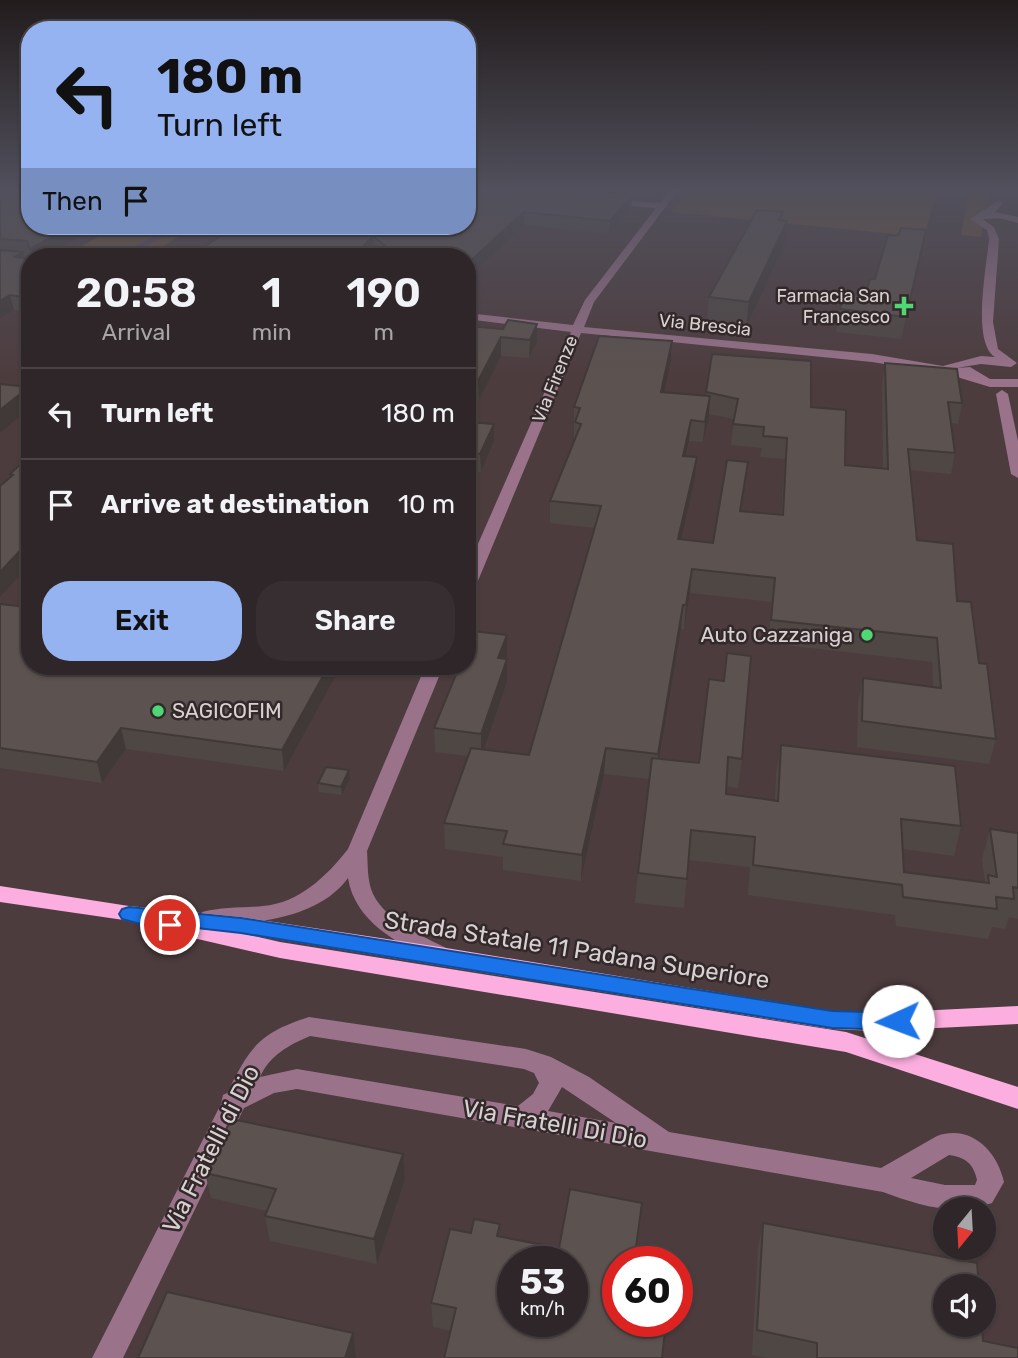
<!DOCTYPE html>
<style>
:root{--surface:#2e2628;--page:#362e30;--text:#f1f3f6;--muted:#a7a5a8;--line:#494345;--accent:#95b2f1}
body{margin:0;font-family:Rubik,sans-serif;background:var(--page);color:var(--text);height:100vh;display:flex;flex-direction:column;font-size:26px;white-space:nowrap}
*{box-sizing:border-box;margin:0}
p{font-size:23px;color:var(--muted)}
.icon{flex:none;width:38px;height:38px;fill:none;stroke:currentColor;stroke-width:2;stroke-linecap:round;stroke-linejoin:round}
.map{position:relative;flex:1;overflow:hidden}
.sheet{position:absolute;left:21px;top:248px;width:455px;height:427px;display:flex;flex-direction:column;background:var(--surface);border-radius:28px;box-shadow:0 2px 5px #0004,0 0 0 2px var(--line)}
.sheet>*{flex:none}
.top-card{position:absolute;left:21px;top:21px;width:455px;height:214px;border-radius:28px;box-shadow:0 2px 5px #0004,0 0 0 2px var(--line);background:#95b2f1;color:#111;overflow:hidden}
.needle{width:46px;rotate:198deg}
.buttons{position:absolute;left:933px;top:1197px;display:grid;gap:14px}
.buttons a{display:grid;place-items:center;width:63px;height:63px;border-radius:50%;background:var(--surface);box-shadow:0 2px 5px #0004,0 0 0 2px var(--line);font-size:35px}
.speed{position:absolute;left:497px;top:1246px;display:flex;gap:14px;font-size:35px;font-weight:700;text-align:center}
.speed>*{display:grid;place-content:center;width:91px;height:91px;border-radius:50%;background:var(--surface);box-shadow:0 2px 5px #0004,0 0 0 2px var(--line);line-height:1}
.speed small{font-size:18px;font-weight:400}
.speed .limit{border:10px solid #d22;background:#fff;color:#111}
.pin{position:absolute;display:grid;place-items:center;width:60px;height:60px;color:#fff;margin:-30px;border:4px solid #fff;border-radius:50%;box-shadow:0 2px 7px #0007}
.me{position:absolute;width:77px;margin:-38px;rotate:268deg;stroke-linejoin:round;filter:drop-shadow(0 0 5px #0008)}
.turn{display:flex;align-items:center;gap:24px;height:147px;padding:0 21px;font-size:32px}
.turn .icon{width:91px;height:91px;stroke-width:2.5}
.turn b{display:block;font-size:49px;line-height:60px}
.then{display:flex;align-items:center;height:66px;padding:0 21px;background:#0003;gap:14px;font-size:26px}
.eta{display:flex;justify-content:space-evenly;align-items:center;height:119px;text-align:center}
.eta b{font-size:42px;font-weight:600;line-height:49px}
.action{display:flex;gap:14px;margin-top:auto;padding:14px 21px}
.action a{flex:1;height:80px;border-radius:28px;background:var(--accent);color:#111;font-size:28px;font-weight:600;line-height:80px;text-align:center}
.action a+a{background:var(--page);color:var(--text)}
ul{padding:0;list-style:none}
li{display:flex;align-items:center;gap:21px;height:91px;padding:0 21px;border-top:2px solid var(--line)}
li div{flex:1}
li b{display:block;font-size:26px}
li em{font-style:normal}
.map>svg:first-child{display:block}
</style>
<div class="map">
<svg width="1018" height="1358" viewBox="0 0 1018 1358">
<rect width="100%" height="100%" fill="#3d3335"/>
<path fill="#4d3c3e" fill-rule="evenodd" d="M0 189 30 226H467V189H689L672 212 924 236 936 194 969 197 980 237 989 189H1018V1358H0ZM30 257H467V667H30ZM945 1209H984V1248H945ZM513 1262H572V1321H513ZM618 1262H677V1321H618ZM945 1286H984V1325H945Z"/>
<g fill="#735334">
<path d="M689 189H989L981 237 961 235 968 197 936 194 924 237 671 212Z"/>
<path d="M118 226H197L145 257H62Z"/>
</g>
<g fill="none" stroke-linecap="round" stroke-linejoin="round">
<path stroke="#5c436a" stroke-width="4.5" d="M120 257 179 226"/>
<g fill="#9a738b" fill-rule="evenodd">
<path d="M671 189H679L594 302 584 327 872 354 943 366 981 356 995 357C971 342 987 265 989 239L987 230 970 219 999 200 1003 203 995 212 1018 217V223L999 218 982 219 994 227 999 239 993 322 998 349 1017 363 1011 367 981 364 956 368 970 367 990 379H1018V387H990L947 374 872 362 581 333 475 588 467 593V569L571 332 467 319V313L573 325 585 300 656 208 608 204 605 203V199L660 203Z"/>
<path d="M1002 390 1008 394 1018 441V478L1011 474 996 394Z"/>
<path d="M425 667H443L367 851C368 865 367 881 373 894 386 921 423 936 448 949L451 955 448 961 440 963 432 961C397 942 355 922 348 878 318 919 256 923 210 926L202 924 199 918 202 912C221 907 243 908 263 906 299 903 327 876 348 849Z"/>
<path d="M309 1017 526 1049 551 1057 589 1077 669 1132 881 1168 937 1136C971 1124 997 1151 1004 1182L992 1203C955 1217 918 1205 883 1192L297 1089 274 1093 244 1108 123 1358H92L221 1104 223 1095 227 1093C250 1047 259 1033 309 1017ZM310 1036 524 1069 534 1073 539 1083 533 1094 518 1106 297 1069 260 1077C270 1055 289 1045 310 1036ZM562 1087 616 1123 548 1111ZM949 1155C965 1157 974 1164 977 1180L975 1185H945L911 1178Z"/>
</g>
<path fill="#fdaee0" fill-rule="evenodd" d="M0 886 129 906 241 917 440 947 832 1011 876 1013 1018 1006V1024L876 1031 832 1029 245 934 280 942 846 1032 1018 1087V1109L846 1052 280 958 176 934 168 932 165 926 0 902Z"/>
</g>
<g fill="#4f4744" fill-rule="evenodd">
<path d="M0 189 43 257H31L30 255H24L25 258 30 259V313L14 310 0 318Z"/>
<path d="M467 189H648L640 199 632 198 631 208 609 234 524 225 467 278V257H382L374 250 188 257Z"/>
<path d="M782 221 785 244 746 327 707 322 709 297Z"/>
<path d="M926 230 923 250 901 339 836 332 840 309 865 296 898 236Z"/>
<path d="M467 326 537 342 529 358 501 356 479 400 467 399Z"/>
<path d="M672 341 671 360 664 392 706 396 712 354 811 407 845 465 883 469 882 383 885 363 962 403 958 424 951 423 955 453 951 474 910 470 917 540 957 601 979 663 996 739 989 764 857 747 858 703 863 678 933 687 932 662 768 643 772 602 690 593 684 629H681L660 759 699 763 709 679 742 759 738 788 726 786V794L775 801 776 774 781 745 961 826 954 856 903 849 904 872 985 882 982 859 990 829 1018 833V919L1009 917 1005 929 992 927 988 939 896 926 895 915 748 895 750 867 688 860 684 908 635 903 638 873 649 779 604 774 581 881 503 870V857L445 849 444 823 468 756 435 752 434 728 507 635V682L484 750 529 755 595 528 550 523V501L574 442V407ZM709 414 734 419 731 445 762 448 760 457 785 459 781 515 741 511 745 484 713 543 681 540 695 479 697 457 686 456 689 441 703 442Z"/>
<path d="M467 422 494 424V441L481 472 469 471 467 475Z"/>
<path d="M0 604 30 667H383L380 673 340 668 284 771 126 749 102 783 0 768Z"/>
<path d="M349 770 350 778 342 795 319 792 318 783Z"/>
<path d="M403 1154 405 1179 377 1264 270 1241 265 1216 267 1211 211 1198 205 1173Z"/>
<path d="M642 1203 640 1228 450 1331 433 1327 431 1303 500 1237 559 1248Z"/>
<path d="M763 1223 983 1341 1018 1358H767L752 1355 758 1248Z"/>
</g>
<g fill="#403937">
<path d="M640 189H648L640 199Z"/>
<path d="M632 195 631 208 609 234 610 221Z"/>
<path d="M524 212V225L467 278V264Z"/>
<path d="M787 221 785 244 746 327 749 302Z"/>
<path d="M72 226H100L43 257H31L30 249Z"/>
<path d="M926 230 923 250 901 339 906 317Z"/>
<path d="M373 236 374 250 367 257H353Z"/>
<path d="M23 252 26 266 15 257Z"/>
<path d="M10 295 14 310 0 318V301Z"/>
<path d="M537 324V342L529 358 530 340Z"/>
<path d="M501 337V356L479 400 478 381Z"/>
<path d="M672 341 671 360 660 412 661 392Z"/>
<path d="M29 387 30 408 0 433V410Z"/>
<path d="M710 396 709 416 703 442 705 422Z"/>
<path d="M691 420 689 441 681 477 683 456Z"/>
<path d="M494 424V441L481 472 480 454Z"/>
<path d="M469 453V471L467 475V457Z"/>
<path d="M697 457 695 479 676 562 678 539Z"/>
<path d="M748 462 745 484 737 533 740 511Z"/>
<path d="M30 540V564L0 597V572Z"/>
<path d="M692 569 690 593 684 629 686 605Z"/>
<path d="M683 605 681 629 656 780 658 754Z"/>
<path d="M507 635V657L499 681 498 658Z"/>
<path d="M507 659V682L481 758V734Z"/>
<path d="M328 667H340V668L284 771 282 750Z"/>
<path d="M121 728 126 749 102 783 97 762Z"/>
<path d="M606 748 604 774 581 881 582 855Z"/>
<path d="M349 770 350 778 342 795 341 787Z"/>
<path d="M403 1154 405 1179 377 1264 374 1239Z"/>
<path d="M353 1333 356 1358H345Z"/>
</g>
<g fill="#5c524f" stroke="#403937" stroke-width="2" fill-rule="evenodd">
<path d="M0 189H30V226H72L30 249 27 241 0 239Z"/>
<path d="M467 189H555L632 195 610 221 524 212 467 264V257H389L393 252 373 236 353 257H188L237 226H467Z"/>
<path d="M757 210 783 212 779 220 787 221 749 302 709 297Z"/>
<path d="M901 228 926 230 906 317 840 309 845 293 865 296 870 279H875L888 235 898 236Z"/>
<path d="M0 250 23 252 15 257 30 259V298L10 295 0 301Z"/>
<path d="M508 320 537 324 530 340 501 337 478 381 467 380V326L503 329Z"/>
<path d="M599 336 672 341 661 392 710 396 705 422 691 420 683 456 697 457 678 539 713 543 727 460 748 462 740 511 783 515 787 438 763 436 764 427 733 424 738 399 706 392 712 354 811 361V407L846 410 845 465 888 469 885 363 957 369 962 403 948 402 955 453 908 449 917 540 953 544 957 601 971 602 979 663 987 664 996 739 862 721 863 678 941 688 937 638 771 620 775 578 692 569 686 605H683L658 754 606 748 582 855 503 844 507 831 444 823 471 748 529 755 601 506 550 501 581 424 575 422 580 408 574 407Z"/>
<path d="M0 384 29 387 0 410Z"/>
<path d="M467 422 494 424 480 454 469 453 467 457Z"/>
<path d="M30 455V540L0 572V486L13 475 10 474Z"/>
<path d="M0 604 27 607 30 604V667H328L282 750 121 728 97 762 0 748Z"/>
<path d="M473 631 507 635 498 658 507 659 481 734 434 728 459 667H467V646Z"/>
<path d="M727 653 751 656 742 759 728 757 726 794 778 801 781 745 955 766 961 826 901 819 904 872 989 883 988 875 997 877 990 829 1018 833V888L1013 887 1014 899 996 897 997 909 903 897 902 885 753 865 755 837 691 830 687 879 638 873 652 758 699 763 709 679 724 681Z"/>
<path d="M326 767 349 770 341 787 318 783Z"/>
<path d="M231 1119 403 1154 374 1239 265 1216 276 1189 205 1173Z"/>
<path d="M570 1189 642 1203 634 1262H618V1321H666L662 1358H444L456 1308 431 1303 450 1229 471 1233 474 1219 500 1224 497 1236 559 1248ZM513 1262H572V1321H513Z"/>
<path d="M763 1223 977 1263 979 1286H945V1325H982L983 1341 1018 1348V1358H817V1343L757 1330Z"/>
<path d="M167 1292 353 1333 345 1358H138Z"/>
</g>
<linearGradient id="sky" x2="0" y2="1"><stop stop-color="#221c1d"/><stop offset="0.5" stop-color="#51505c"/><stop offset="1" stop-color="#51505c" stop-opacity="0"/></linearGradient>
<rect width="1018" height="379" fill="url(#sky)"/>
<path fill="#1a73e8" stroke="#114b97" stroke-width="2" d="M129 907 241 918 832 1011 898 1013 906 1015 909 1021 906 1027 898 1030 832 1028 241 933 179 926 170 932 122 919 119 914 122 909Z"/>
<g fill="#4fd675" stroke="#33292b" stroke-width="2.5">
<path d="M900.5 295.5h7v7h7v7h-7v7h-7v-7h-7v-7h7z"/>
<circle cx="867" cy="635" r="7"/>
<circle cx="158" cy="711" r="7"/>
</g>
<g text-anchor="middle" stroke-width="5" stroke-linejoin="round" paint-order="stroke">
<g font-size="18" fill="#d8d1d2" stroke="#33292b" text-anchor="end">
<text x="890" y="302">Farmacia San<tspan x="890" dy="21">Francesco</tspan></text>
</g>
<g font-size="18" fill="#d8d1d2" stroke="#33292b">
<text transform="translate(705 325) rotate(6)" y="6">Via Brescia</text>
<text transform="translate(555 379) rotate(-68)" y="6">Via Firenze</text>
</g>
<g font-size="21" fill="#d8d1d2" stroke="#33292b" text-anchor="end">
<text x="853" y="642">Auto Cazzaniga</text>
<text x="172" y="718" text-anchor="start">SAGICOFIM</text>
</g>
<g font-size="24" fill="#d8d1d2" stroke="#33292b">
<text transform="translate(577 950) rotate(9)" y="8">Strada Statale 11 Padana Superiore</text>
<text transform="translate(555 1124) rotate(10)" y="8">Via Fratelli Di Dio</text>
<text transform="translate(211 1149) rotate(-63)" y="8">Via Fratelli di Dio</text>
</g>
</g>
</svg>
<div class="buttons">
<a><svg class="needle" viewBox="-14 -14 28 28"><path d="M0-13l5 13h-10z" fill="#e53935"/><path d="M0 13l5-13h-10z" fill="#a7a5a8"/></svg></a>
<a><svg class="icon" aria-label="sound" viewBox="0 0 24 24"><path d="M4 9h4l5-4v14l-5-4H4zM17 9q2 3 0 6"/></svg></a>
</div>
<div class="speed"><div>53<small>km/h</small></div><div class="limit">60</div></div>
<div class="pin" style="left:170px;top:925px;background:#d93025"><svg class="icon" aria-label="arrive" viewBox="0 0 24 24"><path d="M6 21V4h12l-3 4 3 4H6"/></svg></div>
<svg class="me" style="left:898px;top:1021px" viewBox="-20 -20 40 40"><circle r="19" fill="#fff"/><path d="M0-13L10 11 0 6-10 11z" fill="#1a73e8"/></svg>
<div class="top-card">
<div class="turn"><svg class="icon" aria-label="left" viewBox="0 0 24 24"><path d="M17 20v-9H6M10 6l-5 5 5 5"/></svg><div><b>180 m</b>Turn left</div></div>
<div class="then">Then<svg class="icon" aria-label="arrive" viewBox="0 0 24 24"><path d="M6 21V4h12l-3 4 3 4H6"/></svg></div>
</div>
<section class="sheet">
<div class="eta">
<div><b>20:58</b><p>Arrival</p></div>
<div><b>1</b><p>min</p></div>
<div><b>190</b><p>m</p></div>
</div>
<ul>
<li><svg class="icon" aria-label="left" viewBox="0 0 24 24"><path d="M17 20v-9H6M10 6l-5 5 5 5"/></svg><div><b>Turn left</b></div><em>180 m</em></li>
<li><svg class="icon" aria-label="arrive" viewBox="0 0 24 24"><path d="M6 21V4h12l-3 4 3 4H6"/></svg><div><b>Arrive at destination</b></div><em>10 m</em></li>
</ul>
<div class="action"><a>Exit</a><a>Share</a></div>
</section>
</div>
